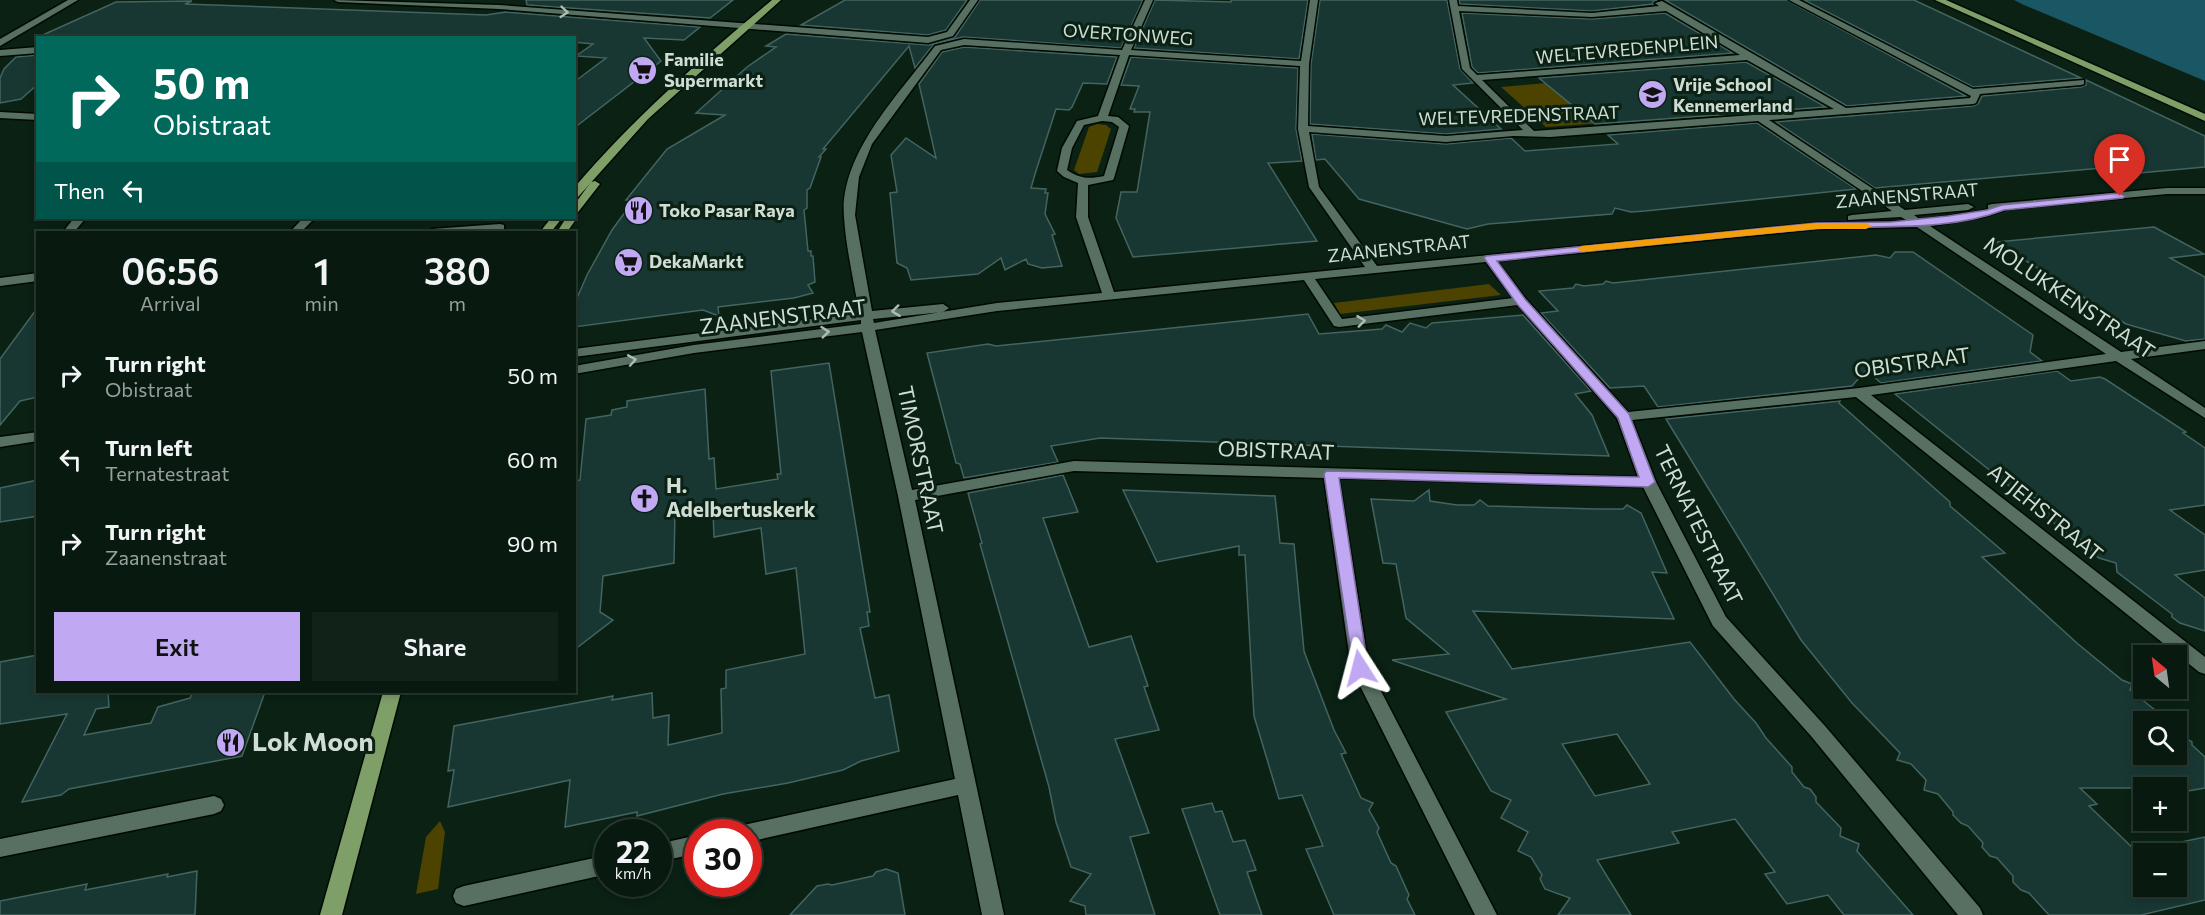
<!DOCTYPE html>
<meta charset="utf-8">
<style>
:root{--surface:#08190f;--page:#112218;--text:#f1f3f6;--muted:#98a09e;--line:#29382f;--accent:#c1a8f3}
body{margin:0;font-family:Commissioner,sans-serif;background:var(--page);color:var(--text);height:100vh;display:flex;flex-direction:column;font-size:22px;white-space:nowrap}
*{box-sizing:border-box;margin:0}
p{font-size:20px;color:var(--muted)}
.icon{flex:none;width:33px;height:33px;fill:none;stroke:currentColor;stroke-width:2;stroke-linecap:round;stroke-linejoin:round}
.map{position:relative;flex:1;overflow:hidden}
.details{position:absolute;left:36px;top:231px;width:540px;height:462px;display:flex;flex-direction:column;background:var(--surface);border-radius:0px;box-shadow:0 3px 9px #0003,0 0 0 2px var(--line)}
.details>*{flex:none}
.guide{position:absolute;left:36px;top:36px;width:540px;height:183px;border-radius:0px;box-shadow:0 3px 9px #0003,0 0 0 2px var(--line);background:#00695c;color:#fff;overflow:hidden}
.needle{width:39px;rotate:331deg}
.fabs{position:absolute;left:2133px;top:645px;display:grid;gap:12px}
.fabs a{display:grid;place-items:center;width:54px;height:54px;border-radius:0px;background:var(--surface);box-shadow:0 3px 9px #0003,0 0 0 2px var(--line);font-size:30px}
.speed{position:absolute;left:594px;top:819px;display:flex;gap:12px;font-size:30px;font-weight:700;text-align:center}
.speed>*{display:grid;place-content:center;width:78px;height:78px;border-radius:50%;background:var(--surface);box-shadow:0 3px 9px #0003,0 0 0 2px var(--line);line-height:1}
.speed small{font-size:15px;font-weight:400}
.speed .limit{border:9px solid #d22;background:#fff;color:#111}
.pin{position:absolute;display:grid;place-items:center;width:51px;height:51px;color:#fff;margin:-62px -26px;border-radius:50% 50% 50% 0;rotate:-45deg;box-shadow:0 0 6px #0007}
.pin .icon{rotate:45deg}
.me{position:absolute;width:66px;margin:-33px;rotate:351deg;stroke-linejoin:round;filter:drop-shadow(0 0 4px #0008)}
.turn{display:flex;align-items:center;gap:21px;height:126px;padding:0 18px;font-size:27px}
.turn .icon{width:78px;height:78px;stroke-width:2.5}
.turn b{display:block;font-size:42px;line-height:51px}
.then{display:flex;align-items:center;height:57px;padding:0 18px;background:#0003;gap:12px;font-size:22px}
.eta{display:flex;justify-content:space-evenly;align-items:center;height:102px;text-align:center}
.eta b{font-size:36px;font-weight:600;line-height:42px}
.primary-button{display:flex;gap:12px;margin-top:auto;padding:12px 18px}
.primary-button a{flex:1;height:69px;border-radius:0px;background:var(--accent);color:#111;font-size:24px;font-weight:600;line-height:69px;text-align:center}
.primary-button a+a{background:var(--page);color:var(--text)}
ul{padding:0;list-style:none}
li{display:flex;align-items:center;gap:18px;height:84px;padding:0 18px}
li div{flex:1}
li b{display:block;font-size:22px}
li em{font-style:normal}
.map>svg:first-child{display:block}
</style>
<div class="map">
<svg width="2205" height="915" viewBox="0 0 2205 915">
<rect width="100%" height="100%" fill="#0a2114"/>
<g fill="#4c4301">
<path d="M1546 83 1718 88 1755 112 1546 127 1501 87Z"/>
<path d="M1097 124 1106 125 1111 129 1097 172 1079 174 1074 170 1089 127Z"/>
<path d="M1489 284 1501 295 1340 314 1334 303Z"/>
<path d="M440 821 445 832 438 889 416 894 426 837Z"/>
</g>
<path fill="#1a5764" d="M2014 0H2205V81L2024 5Z"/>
<g fill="#183733" stroke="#446460" stroke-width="1.5" fill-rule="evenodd">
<path d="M526 0H733L710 18 527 5Z"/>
<path d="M845 0H967L946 30 928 35 801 25Z"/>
<path d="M980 0H1143L1121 48 963 37 934 44 915 68 909 46 823 149H826L819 157H821L810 188 807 190V208L804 210 808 251H811V256H813L815 282 808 285 813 293 794 298 718 307 719 316 703 310 574 327V305L587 275 612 230 634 200H626L667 149 725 115 696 113 747 67 776 47 766 46 786 34 929 45 955 37Z"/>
<path d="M1155 0 1231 2V0H1308L1299 59 1134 48Z"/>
<path d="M1320 0H1447L1460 69 1473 83 1453 85 1501 129 1446 134 1310 124 1311 64Z"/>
<path d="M1459 0H1657L1653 2V4L1592 11 1460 4Z"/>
<path d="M1665 0H1787L1966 96 1847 106Z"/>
<path d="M1804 0H1914L2081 78 1973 87Z"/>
<path d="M192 1 185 4 486 15 506 12 700 27 684 40 644 38 661 61 574 128V82L606 58 576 56 593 44 574 42V38H36L116 2Z"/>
<path d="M1462 13 1592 19 1665 13 1733 53 1478 73 1472 67Z"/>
<path d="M964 47 1117 57 1107 84 1083 83 1072 107 1069 110 1056 109 1035 174 1031 188 1046 189 1045 193H1048L1045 214 1055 234 1052 235 1062 266 1042 268 1028 264 1026 259 1005 270 1001 258 978 274 911 280 907 268 897 263 890 193 897 192 891 155 906 138 936 158 919 84 942 52Z"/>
<path d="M38 55V84L21 99 0 103V78L4 69 16 57Z"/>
<path d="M1131 57 1298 68 1296 129 1302 161 1268 163 1317 241 1133 257 1116 218 1121 192H1137L1150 112H1134L1135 109H1130L1139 86 1121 85Z"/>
<path d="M1746 62 1826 107 1595 124 1539 78Z"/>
<path d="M2086 80 2205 136V167L2117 175 2102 168 1875 188 1776 122 1973 106 1978 104 1982 96 2081 87 2086 85Z"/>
<path d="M1757 123 1856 189 1645 211 1631 212 1615 208 1612 214 1488 224 1467 229 1359 199 1325 159 1316 160 1312 134 1446 144 1511 138 1525 151 1618 144 1608 135Z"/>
<path d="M2154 227 2204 254 2170 258 2205 277V339L2186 341 2126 324 1996 242Z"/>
<path d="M1895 252H1913L2033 335 2030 352 2042 361 1881 383 1866 370 1852 386 1658 407 1644 386 1610 388 1541 313 1558 311 1539 291 1573 288 1576 284 1584 286 1603 284 1606 281 1613 283 1876 255 1890 258Z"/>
<path d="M38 307V397L20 401 0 425V359Z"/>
<path d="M1308 314 1319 334 1382 329 1386 325 1402 332 1410 323 1426 328 1432 323 1523 315 1591 391 1575 394 1592 415 1609 456 1100 438 1051 446 1058 462 964 478 960 464 956 463 927 353 988 344 996 346Z"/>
<path d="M829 363 870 612H867L869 626 860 628 875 698 889 695 899 751 861 761 843 770 788 783 723 794 637 816V812L565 827 570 780 448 807 454 770 448 771 454 726 613 696 612 700 652 693 653 718 669 715 668 745 722 733 721 689 726 688V670L805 654 796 568 766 574 761 528 714 537 713 512H675L674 563 603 576 600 612 613 620 574 650V481L580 480 586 419 611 415 612 410 627 407V401L705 389 709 459 714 458 716 489 778 479 777 474H781L771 371Z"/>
<path d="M2057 371 2071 381 2100 377 2105 379 2186 432 2183 433 2205 448V505L2170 510 2205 535V570L2175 575 2205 598V631L2180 623 2172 617V614L2117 572 2116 563 2099 558 2091 552 2092 543 2074 538 2064 531 2034 507 2035 498 2018 493 1895 394Z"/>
<path d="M1840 401 1839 403 1950 502V506L2005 553 1982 557 2078 644 2122 680 2132 684 2130 690 2160 714 2165 722H2144V754H2176V732L2192 742V745L2205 757V788L2176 793V788H2080L2097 804 2089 806 2137 852 2145 850 2149 854H2144V886H2176V843L2205 837V900L2141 915H2049L2029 893 2021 890 2013 882V876L1997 858 1990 856 1982 847 1983 843 1968 826 1961 823 1953 815V812L1938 794 1924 790 1926 780 1911 764 1897 760 1900 753 1852 703 1801 640 1666 419Z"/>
<path d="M1063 475 1078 512 1043 518 1089 647 1131 636 1148 686 1144 687 1159 730 1115 739 1149 833 1130 837 1155 915H1086L1085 906 1070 901 1091 874 1071 867 1056 822 1049 787 980 544 982 543 968 493Z"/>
<path d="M38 480V516L0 522V488Z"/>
<path d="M1123 490 1275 496 1280 543 1294 544 1304 651 1308 662 1334 730 1346 753 1341 754 1361 798 1373 803 1369 810 1379 828 1377 832 1391 863 1396 866 1409 895 1407 899 1415 915H1334L1306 849 1323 846 1302 795 1279 799 1254 716 1245 555H1239V546L1157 562Z"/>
<path d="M1429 490 1430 501 1457 505H1474L1480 500 1488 506 1597 509H1623L1627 505 1641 513 1667 573 1652 572 1674 619 1473 611 1512 669 1690 642 1734 699 1756 723 1766 738 1792 767V772L1804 787 1810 789 1816 797V802L1841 828 1840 836 1859 844 1857 851 1913 915H1844L1828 895 1787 904 1765 874 1775 872 1735 819 1672 832 1679 843 1597 860 1631 915H1558L1570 898 1545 889 1540 879 1542 875 1531 857 1518 851 1528 832 1501 818 1511 800 1491 791 1446 712 1506 699 1392 660 1449 654 1406 618 1396 564 1383 563 1371 499 1414 501ZM1617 734 1650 784 1595 796 1562 744Z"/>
<path d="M38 655V692H108L109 707 96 709 84 735 151 723 158 707 190 698 193 692H265L242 756 69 789 61 795 22 802 67 714 0 724V662Z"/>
<path d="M1212 803 1215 812 1222 811 1233 842 1245 840 1256 870 1247 872 1262 915H1220L1182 809Z"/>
<path d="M886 869 898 873 905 915H790L817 886 828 884 832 885 873 876 876 872Z"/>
<path d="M197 871 195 915H0V901L87 884 85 890 168 874 167 877Z"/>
</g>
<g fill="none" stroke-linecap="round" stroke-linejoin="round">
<defs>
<g id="minor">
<path d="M68 0H78L0 46V39Z"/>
<path d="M334 0 499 5 928 37 947 32 970 0H978L953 36 928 43 499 9 338 2Z"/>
<path d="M1145 0H1153L1131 50 1301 61 1310 0H1318L1309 64 1308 126 1446 136 1523 130 1462 69 1449 0H1457L1458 6 1592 13 1659 6 1655 3 1662 1 1846 108 1970 98 1971 96 1789 0H1799L1973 89 2084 80V84L2081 85 1980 94 1976 103 1973 104 1769 120 1905 210 1968 204 1974 207 1968 210 1914 215 1921 220 1981 211 1988 209V205L1992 204 2167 188H2205V194H2167L2007 209 1983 217 1930 226 2121 352 2205 341V349L2131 359 2205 408V418L2116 361 1871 395 2205 657V674L2199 672 1856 397 1632 420 1656 482 1726 617 1825 726 1980 908 1983 915H1958L1811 736 1713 626 1643 487 1339 478 1369 668 1497 915H1475L1351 668 1324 478 1074 471 915 500 1004 915H982L958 795 748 842V832H738L741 827 748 824 955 779 898 496 862 332 694 353 574 374V366L694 345 861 324V320L574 357V349L859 313C854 281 846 249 844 217 839 154 900 93 935 46L964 39 1122 50ZM1459 11 1592 17 1666 11 1740 55 1477 75 1470 68ZM964 45 1120 55 1098 116 1077 121 1062 148 1057 171 1064 177 1078 183 1076 217 1102 293 997 303 874 323 873 319 943 312 949 308 943 304 872 311 855 215 859 177 872 144 941 50ZM1129 55 1300 66 1298 129 1309 187 1365 267 1114 292 1088 217V185L1113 180 1114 178 1129 126 1118 117 1108 116ZM1747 60 1834 109 1534 131 1482 80ZM1102 121 1112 122 1119 127 1104 176C1090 179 1080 179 1067 170L1072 148 1084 125ZM1758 121 1892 211 1852 215 1848 216V220L1901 217 1908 221 1817 223 1377 266 1319 187 1309 132 1446 142 1513 136 1550 137ZM1917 227 2106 354 1859 388 1628 412 1525 298 1497 261 1817 229ZM1486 262 1513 298 1342 319 1315 279ZM1304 280 1334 326 1339 327 1518 305 1617 418 1638 477 1074 461 912 490 875 330 997 311Z"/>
<path d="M38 47V53L0 56V50Z"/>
<path d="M0 112 38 114V120L0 118Z"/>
<path d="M74 218H86L74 232H63Z"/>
<path d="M303 218H315L301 232H290Z"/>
<path d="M500 224 504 225V229L472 232H426L432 229Z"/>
<path d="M38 273V281L0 286V278Z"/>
<path d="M38 432V441L0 447V437Z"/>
<path d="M214 796 221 799 224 805 221 811 214 814 0 857V839Z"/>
<path d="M698 835V853L658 862V844Z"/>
<path d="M608 855V874L464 906 456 903 453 896 456 889 464 886Z"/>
</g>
<g id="major">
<path d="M772 0H781L648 119 578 197 574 198V188C633 118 702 58 772 0Z"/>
<path d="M1935 0H1946L2205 114V121Z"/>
<path d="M595 181 600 184 575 216 577 218 567 232H557L566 218H574V205L591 182Z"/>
<path d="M551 218H562L551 232H540Z"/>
<path d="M383 692H401L342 915H320Z"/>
</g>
</defs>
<use href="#minor" stroke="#000a02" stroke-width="3"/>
<use href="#major" stroke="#000a02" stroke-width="3"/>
<use href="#minor" fill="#577061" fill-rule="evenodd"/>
<use href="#major" fill="#7f9f69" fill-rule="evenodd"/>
</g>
<defs><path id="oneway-chevron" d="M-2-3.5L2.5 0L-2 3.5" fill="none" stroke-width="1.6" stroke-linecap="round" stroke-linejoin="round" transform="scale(1.5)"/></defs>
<g stroke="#acbcb2">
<use href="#oneway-chevron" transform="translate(564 12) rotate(5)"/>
<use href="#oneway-chevron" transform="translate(896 311) rotate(173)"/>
<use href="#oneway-chevron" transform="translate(1361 321) rotate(-7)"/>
<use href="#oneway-chevron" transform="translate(825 332) rotate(-6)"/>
<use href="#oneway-chevron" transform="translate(632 360) rotate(-10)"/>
</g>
<path fill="#c1a8f3" stroke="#7d6d9e" stroke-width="1.5" d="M2120 193 2125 196 2123 198 2004 210C1944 233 1876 224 1814 229 1708 238 1602 250 1497 261L1525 299 1629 414 1655 482 1648 487 1339 478 1368 668 1365 672 1360 674 1354 672 1324 474 1326 471 1639 477 1618 418 1517 304 1484 258 1486 256 1816 223 1891 222 1948 216 1987 210 2002 205Z"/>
<path fill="#f59e0b" d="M1816 223H1866L1872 226 1866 229H1816L1582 252 1577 249 1582 246Z"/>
<defs>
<symbol id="supermarket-disc" viewBox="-11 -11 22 22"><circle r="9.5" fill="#c1a8f3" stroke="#0a2114"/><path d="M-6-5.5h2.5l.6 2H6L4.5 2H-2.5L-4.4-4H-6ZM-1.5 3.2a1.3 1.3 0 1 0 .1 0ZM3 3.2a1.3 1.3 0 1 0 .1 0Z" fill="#111"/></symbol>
<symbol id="school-disc" viewBox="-11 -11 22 22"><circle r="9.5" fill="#c1a8f3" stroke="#0a2114"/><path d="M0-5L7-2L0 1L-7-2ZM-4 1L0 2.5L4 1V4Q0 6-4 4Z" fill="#111"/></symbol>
<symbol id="restaurant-disc" viewBox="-11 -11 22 22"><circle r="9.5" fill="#c1a8f3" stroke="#0a2114"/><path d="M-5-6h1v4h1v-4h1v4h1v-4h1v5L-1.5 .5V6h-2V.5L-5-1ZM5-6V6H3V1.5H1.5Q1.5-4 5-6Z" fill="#111"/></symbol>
<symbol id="church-disc" viewBox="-11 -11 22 22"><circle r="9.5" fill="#c1a8f3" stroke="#0a2114"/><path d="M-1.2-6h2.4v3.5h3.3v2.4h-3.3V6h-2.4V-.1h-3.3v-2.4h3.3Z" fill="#111"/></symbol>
</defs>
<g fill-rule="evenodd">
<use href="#supermarket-disc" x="626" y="54" width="33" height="33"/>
<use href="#school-disc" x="1636" y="78" width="33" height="33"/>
<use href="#restaurant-disc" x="622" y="194" width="33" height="33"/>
<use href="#supermarket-disc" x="612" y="246" width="33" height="33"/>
<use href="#church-disc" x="628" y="482" width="33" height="33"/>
<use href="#restaurant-disc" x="214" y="726" width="33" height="33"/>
</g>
<g text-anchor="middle" stroke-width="6" stroke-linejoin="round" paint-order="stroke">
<g font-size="18" fill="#d0ddd4" stroke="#0a2114">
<text transform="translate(1128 35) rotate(4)" y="6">OVERTONWEG</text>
<text transform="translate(1627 50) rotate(-5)" y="6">WELTEVREDENPLEIN</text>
<text transform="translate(1519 116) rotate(-2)" y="6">WELTEVREDENSTRAAT</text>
<text transform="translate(1907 196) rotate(-5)" y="6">ZAANENSTRAAT</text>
<text transform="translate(1399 249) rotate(-6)" y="6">ZAANENSTRAAT</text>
</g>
<g font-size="18" font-weight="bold" fill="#d0ddd4" stroke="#0a2114" text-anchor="start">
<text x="664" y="66">Familie<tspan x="664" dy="21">Supermarkt</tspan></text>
<text x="1673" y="91">Vrije School<tspan x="1673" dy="21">Kennemerland</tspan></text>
<text x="659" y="217">Toko Pasar Raya</text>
<text x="649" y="268">DekaMarkt</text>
</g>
<g font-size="21" fill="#d0ddd4" stroke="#0a2114">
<text transform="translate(2069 298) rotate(34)" y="7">MOLUKKENSTRAAT</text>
<text transform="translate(783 317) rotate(-7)" y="7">ZAANENSTRAAT</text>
<text transform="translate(1912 363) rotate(-8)" y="7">OBISTRAAT</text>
<text transform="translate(1276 451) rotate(2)" y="7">OBISTRAAT</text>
<text transform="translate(920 460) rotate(78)" y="7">TIMORSTRAAT</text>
<text transform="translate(2045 513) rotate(39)" y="7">ATJEHSTRAAT</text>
<text transform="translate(1698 525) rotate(64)" y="7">TERNATESTRAAT</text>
</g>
<g font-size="21" font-weight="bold" fill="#d0ddd4" stroke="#0a2114" text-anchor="start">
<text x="666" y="493">H.<tspan x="666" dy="24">Adelbertuskerk</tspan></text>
</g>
<g font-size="26" font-weight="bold" fill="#d0ddd4" stroke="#0a2114" text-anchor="start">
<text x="252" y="751">Lok Moon</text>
</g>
</g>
</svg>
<div class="fabs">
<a><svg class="needle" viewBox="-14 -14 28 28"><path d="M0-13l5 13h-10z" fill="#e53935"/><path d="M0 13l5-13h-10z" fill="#98a09e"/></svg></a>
<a><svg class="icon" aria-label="search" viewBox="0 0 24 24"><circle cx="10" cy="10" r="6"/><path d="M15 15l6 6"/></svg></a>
<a>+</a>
<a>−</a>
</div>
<div class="speed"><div>22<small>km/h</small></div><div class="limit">30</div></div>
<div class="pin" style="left:2120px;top:196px;background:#d93025"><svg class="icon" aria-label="arrive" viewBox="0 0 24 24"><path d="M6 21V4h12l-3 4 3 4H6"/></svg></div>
<svg class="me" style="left:1360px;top:668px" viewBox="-20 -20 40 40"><path d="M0-17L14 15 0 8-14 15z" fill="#c1a8f3" stroke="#fff" stroke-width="4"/></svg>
<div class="guide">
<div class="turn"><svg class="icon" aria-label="right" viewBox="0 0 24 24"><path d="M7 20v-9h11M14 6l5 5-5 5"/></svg><div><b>50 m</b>Obistraat</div></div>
<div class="then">Then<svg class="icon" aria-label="left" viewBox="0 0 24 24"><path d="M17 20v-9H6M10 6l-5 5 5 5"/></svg></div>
</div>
<section class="details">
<div class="eta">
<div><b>06:56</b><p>Arrival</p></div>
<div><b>1</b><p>min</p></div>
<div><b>380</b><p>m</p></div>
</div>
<ul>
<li><svg class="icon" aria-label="right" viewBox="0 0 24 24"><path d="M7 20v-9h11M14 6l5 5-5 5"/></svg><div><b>Turn right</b><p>Obistraat</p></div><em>50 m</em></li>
<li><svg class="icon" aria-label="left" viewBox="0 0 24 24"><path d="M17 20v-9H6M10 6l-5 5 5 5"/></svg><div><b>Turn left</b><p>Ternatestraat</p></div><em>60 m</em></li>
<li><svg class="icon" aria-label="right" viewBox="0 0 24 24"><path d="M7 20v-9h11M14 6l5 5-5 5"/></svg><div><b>Turn right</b><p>Zaanenstraat</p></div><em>90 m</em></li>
</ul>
<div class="primary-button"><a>Exit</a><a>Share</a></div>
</section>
</div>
